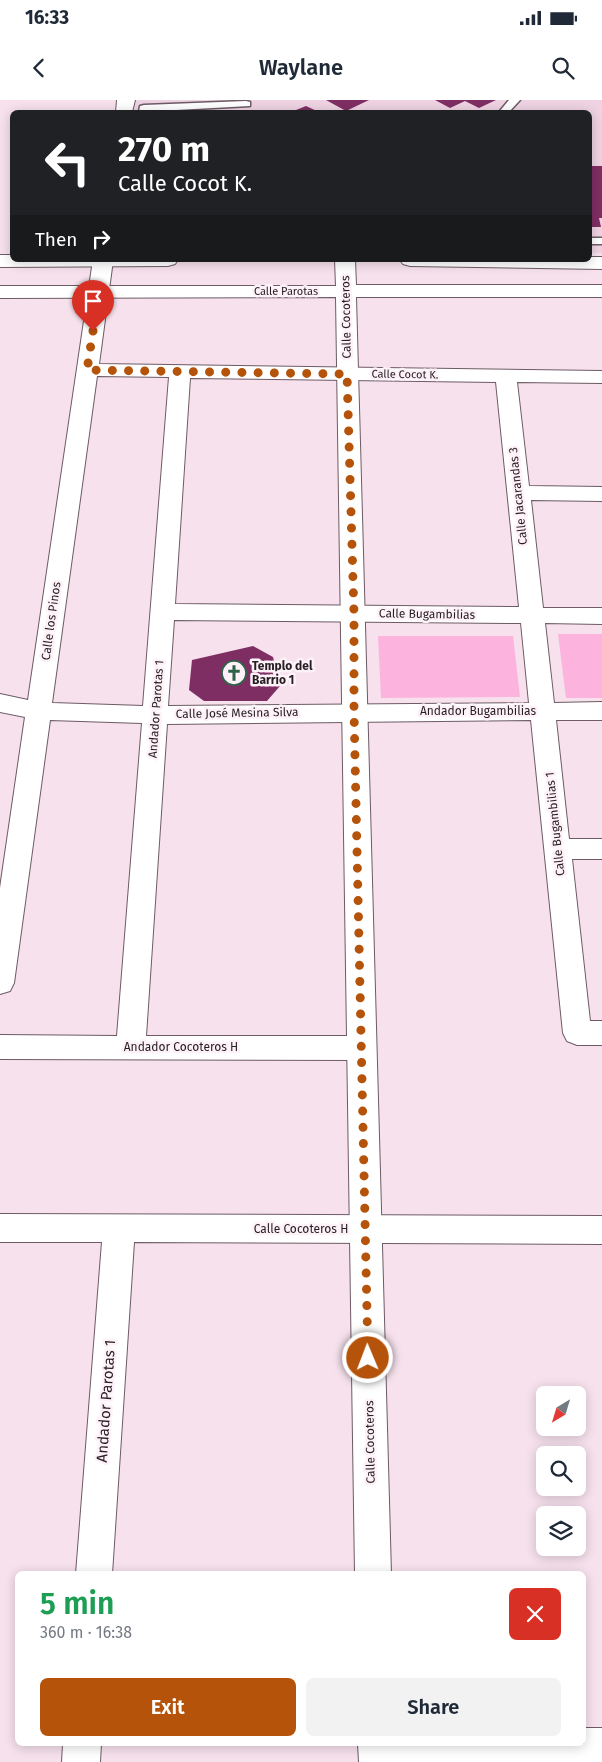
<!DOCTYPE html>
<meta charset="utf-8">
<style>
:root{--surface:#fff;--page:#f2f2f3;--text:#1f2937;--muted:#747a83;--accent:#b45309}
body{margin:0;font-family:"Fira Sans",sans-serif;background:var(--page);color:var(--text);height:100vh;display:flex;flex-direction:column;font-size:19px;white-space:nowrap}
*{box-sizing:border-box;margin:0}
p{font-size:16px;color:var(--muted)}
.icon{flex:none;width:28px;height:28px;fill:none;stroke:currentColor;stroke-width:2;stroke-linecap:round;stroke-linejoin:round}
.map{position:relative;flex:1;overflow:hidden}
.sheet{position:absolute;left:15px;top:1471px;width:571px;height:175px;display:flex;flex-direction:column;background:var(--surface);border-radius:8px;box-shadow:0 2px 12px #0003}
.sheet>*{flex:none}
.banner{position:absolute;left:10px;top:10px;width:582px;height:152px;border-radius:8px;box-shadow:0 2px 12px #0003;background:#202124;color:#fff;overflow:hidden}
.needle{width:32px;rotate:218deg}
.buttons{position:absolute;left:536px;top:1286px;display:grid;gap:10px}
.buttons a{display:grid;place-items:center;width:50px;height:50px;border-radius:8px;background:var(--surface);box-shadow:0 2px 12px #0003;font-size:25px}
.pin{position:absolute;display:grid;place-items:center;width:42px;height:42px;color:#fff;margin:-51px -21px;border-radius:50% 50% 50% 0;rotate:-45deg;box-shadow:0 0 5px #0007}
.pin .icon{rotate:45deg}
.me{position:absolute;width:55px;margin:-28px;rotate:359deg;stroke-linejoin:round;filter:drop-shadow(0 0 4px #0008)}
.turn{display:flex;align-items:center;gap:18px;height:105px;padding:0 25px;font-size:22px}
.turn .icon{width:65px;height:65px;stroke-width:2.5}
.turn b{display:block;font-size:35px;line-height:42px}
.then{display:flex;align-items:center;height:48px;padding:0 25px;background:#0003;gap:10px;font-size:19px}
.round{display:grid;place-items:center;flex:none;width:52px;height:52px;border-radius:8px;background:var(--page)}
.overview{display:flex;align-items:center;justify-content:space-between;height:85px;padding:0 25px}
h1{font-size:30px;font-weight:600;line-height:38px;color:#1e9e55}
.primary-button{display:flex;gap:10px;margin-top:auto;padding:10px 25px}
.primary-button a{flex:1;height:58px;border-radius:8px;background:var(--accent);color:#fff;font-size:20px;font-weight:600;line-height:58px;text-align:center}
.primary-button a+a{background:var(--page);color:var(--text)}
.status{display:flex;justify-content:space-between;align-items:center;height:35px;padding:0 25px;background:var(--surface);direction:ltr}
.status svg{height:14px;fill:currentColor}
header{display:flex;justify-content:space-between;align-items:center;height:65px;padding:0 25px;background:var(--surface);font-size:22px;font-weight:600}
.map>svg:first-child{display:block}
</style>
<div class="status"><b>16:33</b><svg viewBox="0 0 49 12"><path d="M0 12V9h3v3zM5 12V6h3v6zM10 12V3h3v9zM15 12V0h3v12zM26 1h20v11H26zM47 4h2v5h-2z"/></svg></div>
<header><svg class="icon" aria-label="back" viewBox="0 0 24 24"><path d="M15 5l-7 7 7 7"/></svg>Waylane<svg class="icon" aria-label="search" viewBox="0 0 24 24"><circle cx="10" cy="10" r="6"/><path d="M15 15l6 6"/></svg></header>
<div class="map">
<svg width="602" height="1662" viewBox="0 0 602 1662">
<rect width="100%" height="100%" fill="#f6e1ed"/>
<path fill="#efd3e3" d="M134 0H602V153H590V12H133Z"/>
<g fill="#fcb3de">
<path d="M558 534H602V598H566Z"/>
<path d="M378 536H513L520 597 381 598Z"/>
</g>
<g fill="#7f2e63">
<path d="M326 0H369L346 11Z"/>
<path d="M435 0H496L479 8 465 1 450 8Z"/>
<path d="M306 6 319 12H291Z"/>
<path d="M590 66H602V118H599L601 127H590Z"/>
<path d="M253 546 273 557 280 586 267 601H204L189 590 192 560Z"/>
</g>
<g fill="none" stroke-linecap="round" stroke-linejoin="round">
<defs>
<g id="lane">
<path d="M509 0H520L509 12H499Z"/>
<path d="M246 1 250 2V6L139 12 140 6 144 5Z"/>
<rect x="590" y="138" width="12" height="6"/>
</g>
<g id="street">
<path d="M117 0H135L132 12H116Z"/>
<path d="M93 160H113L99 264 602 271V283L517 282 529 386 602 387V401L531 400 543 508H602V524L545 523 554 603 602 602V620H556L569 739H602V759H572L590 921H602V945H577L567 941 563 933 531 620 167 624 146 936H362L372 940 376 948 372 956 362 960 0 959V935L117 936 142 623 50 620 14 883 10 891 0 894V788L25 617 0 612V594L28 600ZM97 276 169 277 143 606 52 603ZM190 278 496 282 519 507 175 504ZM174 520 521 523 529 603 168 606Z"/>
<path d="M0 1114 602 1116V1144L134 1142 112 1474H76L102 1142H0Z"/>
<path d="M584 1628H602V1662H371L364 1659 358 1646 359 1644H584Z"/>
<path d="M63 1644H101L100 1662H62Z"/>
</g>
<g id="secondary">
<path d="M0 155H12V160H178L175 164 168 166 0 167Z"/>
<path d="M590 157H602V169L410 166 403 164 400 160H590Z"/>
<path d="M335 160H355L356 185H602V197H356L391 1474H355L336 197 0 198V186H336Z"/>
<path d="M358 1644H396L397 1662H359Z"/>
</g>
</defs>
<use href="#lane" stroke="#6d5b65" stroke-width="3"/>
<use href="#street" stroke="#6d5b65" stroke-width="2"/>
<use href="#secondary" stroke="#6d5b65" stroke-width="2"/>
<use href="#lane" fill="#fff" fill-rule="evenodd"/>
<use href="#street" fill="#fff" fill-rule="evenodd"/>
<use href="#secondary" fill="#fff" fill-rule="evenodd"/>
</g>
<g fill="none" stroke-linecap="round" stroke-linejoin="round">
<path stroke="#b45309" stroke-width="9" stroke-dasharray="0 16.2" d="M93 231 87 270 347 274 354 514V611L368 1258"/>
</g>
<defs>
<symbol id="church-ring" viewBox="-11 -11 22 22"><circle r="9.5" fill="#fef1f8" stroke="#2f6348" stroke-width="1.5"/><path d="M-1.2-6h2.4v3.5h3.3v2.4h-3.3V6h-2.4V-.1h-3.3v-2.4h3.3Z" fill="#2f6348"/></symbol>
</defs>
<g fill-rule="evenodd">
<use href="#church-ring" x="220" y="559" width="28" height="28"/>
</g>
<g text-anchor="middle" stroke-width="5" stroke-linejoin="round" paint-order="stroke">
<g font-size="11" fill="#251e22" stroke="#fef1f8">
<text x="286" y="195">Calle Parotas</text>
<text transform="translate(405 274) rotate(1)" y="4">Calle Cocot K.</text>
</g>
<g font-size="12" fill="#251e22" stroke="#fef1f8">
<text transform="translate(346 217) rotate(-91)" y="4">Calle Cocoteros</text>
<text transform="translate(518 396) rotate(-96)" y="4">Calle Jacarandas 3</text>
<text transform="translate(427 514) rotate(1)" y="4">Calle Bugambilias</text>
<text transform="translate(51 521) rotate(-82)" y="4">Calle los Pinos</text>
<text transform="translate(156 609) rotate(-86)" y="4">Andador Parotas 1</text>
<text x="478" y="615">Andador Bugambilias</text>
<text transform="translate(237 613) rotate(-1)" y="4">Calle José Mesina Silva</text>
<text transform="translate(555 724) rotate(-96)" y="4">Calle Bugambilias 1</text>
<text x="181" y="951">Andador Cocoteros H</text>
<text x="301" y="1133">Calle Cocoteros H</text>
<text transform="translate(370 1342) rotate(-91)" y="4">Calle Cocoteros</text>
</g>
<g font-size="12" font-weight="bold" fill="#251e22" stroke="#fef1f8" text-anchor="start">
<text x="252" y="570">Templo del<tspan x="252" dy="14">Barrio 1</tspan></text>
</g>
<g font-size="15" fill="#251e22" stroke="#fef1f8">
<text transform="translate(106 1301) rotate(-86)" y="5">Andador Parotas 1</text>
</g>
</g>
</svg>
<div class="buttons">
<a><svg class="needle" viewBox="-14 -14 28 28"><path d="M0-13l5 13h-10z" fill="#e53935"/><path d="M0 13l5-13h-10z" fill="#747a83"/></svg></a>
<a><svg class="icon" aria-label="search" viewBox="0 0 24 24"><circle cx="10" cy="10" r="6"/><path d="M15 15l6 6"/></svg></a>
<a><svg class="icon" aria-label="layers" viewBox="0 0 24 24"><path d="M12 4l9 5-9 5-9-5zM3 14l9 5 9-5"/></svg></a>
</div>
<div class="pin" style="left:93px;top:231px;background:#d93025"><svg class="icon" aria-label="arrive" viewBox="0 0 24 24"><path d="M6 21V4h12l-3 4 3 4H6"/></svg></div>
<svg class="me" style="left:368px;top:1258px" viewBox="-20 -20 40 40"><circle r="17" fill="#b45309" stroke="#fff" stroke-width="3"/><path d="M0-11L8 9 0 5-8 9z" fill="#fff"/></svg>
<div class="banner">
<div class="turn"><svg class="icon" aria-label="left" viewBox="0 0 24 24"><path d="M17 20v-9H6M10 6l-5 5 5 5"/></svg><div><b>270 m</b>Calle Cocot K.</div></div>
<div class="then">Then<svg class="icon" aria-label="right" viewBox="0 0 24 24"><path d="M7 20v-9h11M14 6l5 5-5 5"/></svg></div>
</div>
<section class="sheet">
<div class="overview"><div><h1>5 min</h1><p>360 m · 16:38</p></div><a class="round" style="background:#d93025;color:#fff"><svg class="icon" aria-label="close" viewBox="0 0 24 24"><path d="M6 6l12 12M18 6L6 18"/></svg></a></div>
<div class="primary-button"><a>Exit</a><a>Share</a></div>
</section>
</div>
